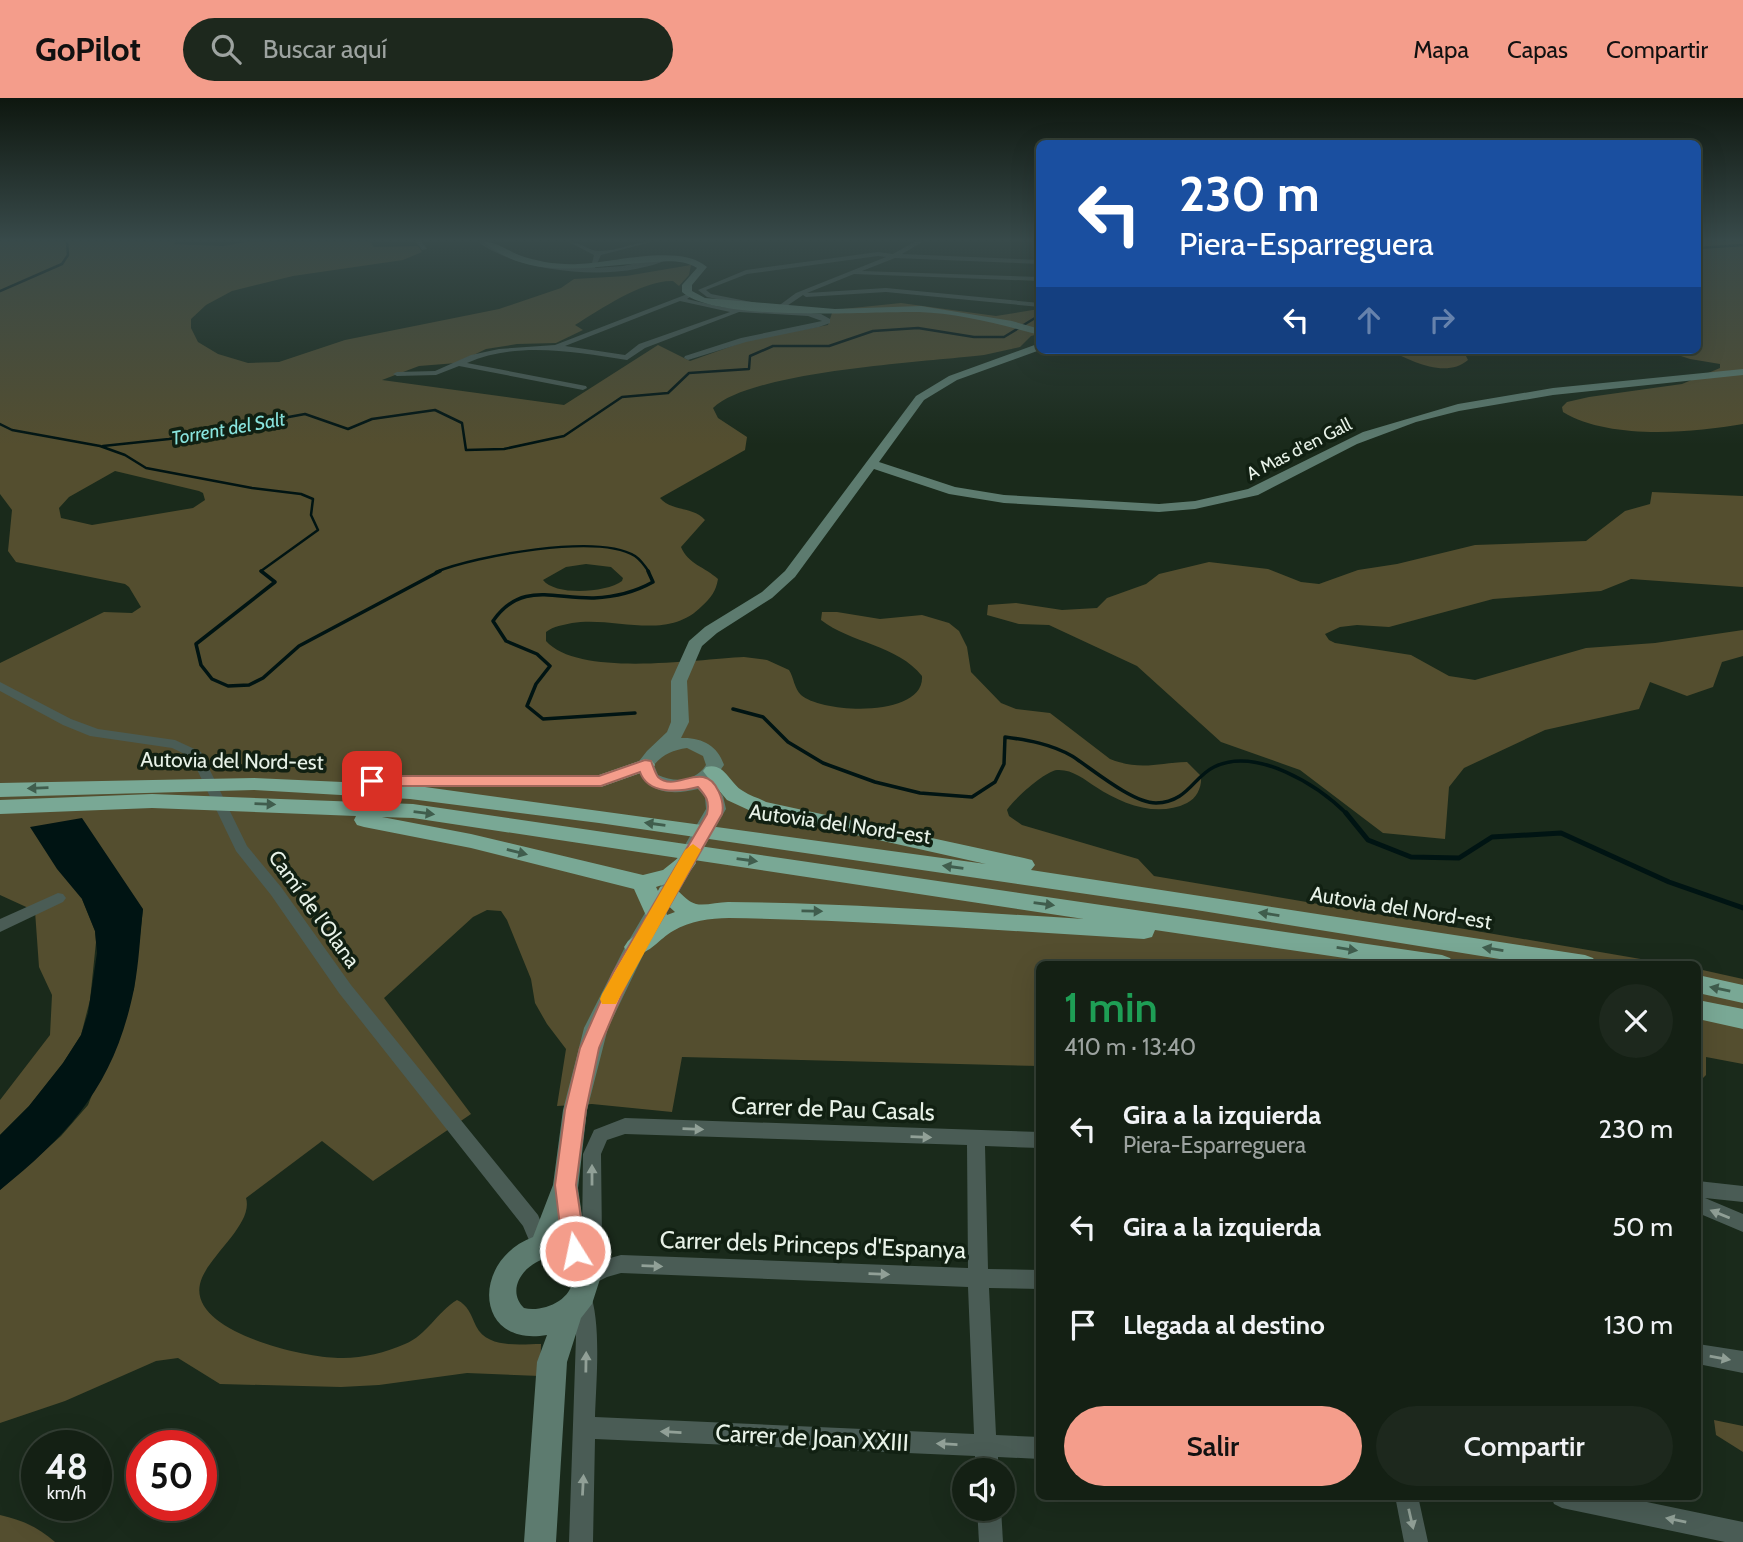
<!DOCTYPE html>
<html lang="es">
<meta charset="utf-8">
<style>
:root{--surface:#142014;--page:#1d281d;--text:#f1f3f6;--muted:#9da3a0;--line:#333e34;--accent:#f49d8b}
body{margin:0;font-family:Cabin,sans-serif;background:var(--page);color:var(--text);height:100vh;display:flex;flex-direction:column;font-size:26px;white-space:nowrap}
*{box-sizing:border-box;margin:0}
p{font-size:23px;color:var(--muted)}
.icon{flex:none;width:38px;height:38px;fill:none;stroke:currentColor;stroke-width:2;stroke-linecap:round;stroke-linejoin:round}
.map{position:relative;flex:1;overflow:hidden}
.side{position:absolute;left:1036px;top:863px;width:665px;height:539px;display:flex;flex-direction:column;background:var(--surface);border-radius:10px;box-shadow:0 7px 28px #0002,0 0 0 2px var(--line)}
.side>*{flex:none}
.top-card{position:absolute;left:1036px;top:42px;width:665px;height:214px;border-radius:10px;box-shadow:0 7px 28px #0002,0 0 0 2px var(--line);background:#1a4fa0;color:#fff;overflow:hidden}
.controls{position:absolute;left:952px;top:1360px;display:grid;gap:14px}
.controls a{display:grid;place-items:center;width:63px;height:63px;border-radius:50%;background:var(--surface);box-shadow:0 7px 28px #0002,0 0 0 2px var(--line);font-size:35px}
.speed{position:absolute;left:21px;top:1332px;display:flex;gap:14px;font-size:35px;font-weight:700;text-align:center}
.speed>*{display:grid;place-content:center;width:91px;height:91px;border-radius:50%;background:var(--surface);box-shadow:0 7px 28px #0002,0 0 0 2px var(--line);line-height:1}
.speed small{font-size:18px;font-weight:400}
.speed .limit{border:10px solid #d22;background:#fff;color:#111}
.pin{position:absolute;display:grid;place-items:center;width:60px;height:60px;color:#fff;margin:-30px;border-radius:14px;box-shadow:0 4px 10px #0006}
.me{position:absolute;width:77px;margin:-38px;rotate:350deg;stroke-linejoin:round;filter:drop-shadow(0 0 5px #0008)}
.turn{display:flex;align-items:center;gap:24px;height:147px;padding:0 28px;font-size:32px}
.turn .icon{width:91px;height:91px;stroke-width:2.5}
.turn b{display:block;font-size:49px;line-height:60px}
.lanes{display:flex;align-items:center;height:66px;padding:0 28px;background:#0003;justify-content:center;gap:35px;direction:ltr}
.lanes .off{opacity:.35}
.round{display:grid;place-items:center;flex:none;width:74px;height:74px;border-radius:37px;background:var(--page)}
.summary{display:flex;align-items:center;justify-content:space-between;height:119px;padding:0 28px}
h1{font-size:42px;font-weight:600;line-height:52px;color:#1e9e55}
.primary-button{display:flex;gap:14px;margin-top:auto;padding:14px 28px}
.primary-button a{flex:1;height:80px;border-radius:42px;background:var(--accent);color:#111;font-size:28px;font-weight:600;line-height:80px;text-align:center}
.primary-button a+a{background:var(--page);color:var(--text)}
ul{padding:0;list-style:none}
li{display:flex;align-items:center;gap:21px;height:98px;padding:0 28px}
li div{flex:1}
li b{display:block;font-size:26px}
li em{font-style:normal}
header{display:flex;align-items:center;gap:42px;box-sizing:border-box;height:98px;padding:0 35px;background:var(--accent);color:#111}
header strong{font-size:33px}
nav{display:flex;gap:38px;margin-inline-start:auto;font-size:24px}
.search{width:490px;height:63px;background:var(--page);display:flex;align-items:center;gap:18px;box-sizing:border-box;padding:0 24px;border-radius:38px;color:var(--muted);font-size:26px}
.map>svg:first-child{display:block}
</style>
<header>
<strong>GoPilot</strong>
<div class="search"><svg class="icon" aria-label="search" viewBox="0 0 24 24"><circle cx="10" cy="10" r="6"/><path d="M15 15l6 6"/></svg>Buscar aquí</div>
<nav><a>Mapa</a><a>Capas</a><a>Compartir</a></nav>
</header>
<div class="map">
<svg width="1743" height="1444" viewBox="0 0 1743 1444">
<rect width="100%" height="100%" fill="#1a2a1b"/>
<g fill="#544e2f" fill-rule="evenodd">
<path d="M0 144H176L173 146 223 148 245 144H370L374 149 418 148 422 154 403 162 293 178 232 193 206 207 191 221V230L198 244 218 256 248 265 279 264 345 242 499 211 561 190 574 181 626 178 691 167 689 177 679 188 673 183C643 182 601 211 575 227L583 232 556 245 517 246 486 251 457 265 419 268 382 282 564 307 658 247 690 263 749 242 828 227 833 212 901 205 996 218 1039 211V236L1031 238 1020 249 984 257C925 264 751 273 713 310L718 320 747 339 745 352 660 400C672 414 693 408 705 422L681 449C688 466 705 469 718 481 716 493 711 500 702 508 667 544 616 518 572 525 563 527 554 528 546 534V543C579 580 697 561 744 559L767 562 789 572C794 580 794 590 801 597 823 616 925 620 922 578 898 547 850 545 821 522L822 514H837L880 521 922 517 949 525 959 533 967 549 971 574 1001 605 1016 611 1050 615 1110 661C1141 673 1157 665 1187 664L1201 678C1202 689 1197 700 1187 705 1157 720 1122 706 1096 689 1084 681 1072 671 1057 672 1045 673 1013 702 1007 712L1009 718 1022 727 1138 761 1154 778 1670 866H1040L1039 968 682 959 672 1014 592 1006 557 1008 566 951 547 926 535 905 531 881 507 822 501 813 487 812 473 819 384 900 471 1016 373 1083 322 1043 246 1100C254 1127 206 1159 200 1186 189 1234 305 1260 338 1260 360 1261 384 1255 405 1246 427 1237 437 1214 457 1202 468 1207 471 1217 476 1228 487 1251 520 1246 541 1246L540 1278 467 1275 379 1287 341 1289 220 1286 178 1260 156 1263 65 1303 0 1325V1092L61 1038 88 1007 134 891 143 811 82 801 95 833 96 844 90 902 81 937 63 965 29 1008 0 1037V1002L50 937 52 897 39 869 35 813 0 797V565L104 514 132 515 141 509 129 489 125 486 16 464 8 453 12 412 0 396ZM115 373 199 393 203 395 205 402 193 410 92 427 61 420 59 410 69 399ZM586 466 611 469 623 480 622 483C606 495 555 498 543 482L566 469Z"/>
<path d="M1698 144H1743V326C1691 335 1609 342 1563 314L1562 309 1567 304 1589 299 1682 286 1720 270V266L1690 261 1663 252H1698Z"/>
<path d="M1389 252H1463L1468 262C1446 281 1411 263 1389 252Z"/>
<path d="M1652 394 1743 398V489L1631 481 1601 493 1493 501 1389 529 1357 527 1340 529 1325 536 1329 542 1335 545 1411 557 1449 578 1475 582 1586 550 1655 545 1743 532V558L1722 564 1713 589 1687 598 1650 584 1639 611 1545 632 1464 670 1449 689 1445 741 1383 735 1300 672 1221 644 1137 568 1049 527 1019 526 987 517 988 507 1016 505 1062 512 1097 510 1107 500 1146 486 1159 476 1209 464 1268 471 1301 484 1319 486 1358 472 1397 466 1475 447 1586 443 1625 413 1650 406Z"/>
<path d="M1698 871 1743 881V966L1706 959V977L1698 985Z"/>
<path d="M1714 1322 1743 1328V1354L1716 1337Z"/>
<path d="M0 1417C22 1422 38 1429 55 1444H0Z"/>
</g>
<path fill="#001413" d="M82 720 143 811C140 838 139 865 134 891 115 985 72 1034 0 1092V1037L29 1008 63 965 81 937 88 915 97 855 95 833 82 801 57 771 30 729Z"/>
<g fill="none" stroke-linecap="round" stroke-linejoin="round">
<g stroke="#001413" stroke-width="2.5">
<path d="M1698 150 1743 147"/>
<path d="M0 193 62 166 68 157 67 144"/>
<path d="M0 326 12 332 100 348 125 357 146 370 252 390 301 396 313 401 311 417 318 432 261 473 263 474"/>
<path d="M103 348 169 341 305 316 348 331 372 321 435 312 462 325 466 352 504 351 564 338 622 299 668 295 689 275 749 271 750 258 773 248H829L873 233 918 230 974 239H1004L1035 220 1040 221"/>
<path d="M436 474C475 458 598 435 635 458 641 462 645 468 649 474"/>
</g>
<g stroke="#001413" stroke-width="3.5">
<path d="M261 473 275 484 196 546 201 567 212 581 228 588 249 587 263 580 299 548 440 473"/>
<path d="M733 611 763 619 788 644 823 665 875 684 920 695 972 699 995 684 1004 666 1005 639C1028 642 1051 646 1072 658 1091 670 1132 705 1156 705 1188 704 1193 679 1214 669 1256 648 1318 687 1348 717"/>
<path d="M635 615 543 621 527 608 536 586 550 568 537 556 506 543 493 523C521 483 553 501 594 500 615 499 635 494 653 484L648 473"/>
</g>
<path stroke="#001413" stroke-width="5" d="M1346 715 1368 742 1411 759 1459 760 1492 739 1561 735 1669 784 1743 810"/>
<g fill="#4a5c55" fill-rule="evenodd">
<path d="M416 144H422L427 151 422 152Z"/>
<path d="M478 144C494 144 509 157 524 162 546 168 569 169 591 169L594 157 569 144C581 144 590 154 601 153 618 153 633 144 651 144L601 157 595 170 623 168 667 158 670 160C623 185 521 176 478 144Z"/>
<path d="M914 144H922L902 156 1040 162V166L895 160 862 173 1040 179V183L854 176 807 195 886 190 1040 205V209L886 194 806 199 803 197 781 212 821 216 830 221V225L819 229 746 244 688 262 684 260 685 258 741 240 822 223 808 218 739 214 645 250 627 262C574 254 518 243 467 265L586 288 587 290 583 292 459 268 436 277 397 278 393 276 397 274 435 273 471 257 499 251 555 247 690 195 693 197 687 201 721 209 770 212 707 199 698 192 746 172 878 154 893 156ZM878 158 886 159 796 195 777 209 711 196 706 192 747 176ZM680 203 730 214 639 246 625 257 565 248Z"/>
<path d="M0 584 71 621 98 631 175 642 201 654 247 748 281 789 351 887 538 1117 551 1148 548 1154 541 1157 534 1154 523 1128 339 895 271 797 236 753 191 659 172 650 90 638 63 627 0 593Z"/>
<path d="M58 795 63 796 66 800 63 804 0 834V821Z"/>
<path d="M625 1020 1040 1034V1050L985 1048 988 1171 1040 1172V1191L989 1190 996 1337 1040 1339V1361L998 1359V1372H976L975 1358 595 1341 593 1444H569L576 1239 572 1199 575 1192 582 1189 589 1192C602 1223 596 1285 595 1319L974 1336 968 1189 621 1175 607 1179 587 1189 580 1187 577 1180 579 1175 575 1168 582 1143 583 1056 594 1032ZM625 1036 967 1047 968 1170 621 1157 596 1164 602 1143 601 1056 607 1042Z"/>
<path d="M1698 1083 1743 1088V1104L1705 1100 1743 1116V1134L1698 1115Z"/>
<path d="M1698 1246 1743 1253V1275L1698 1266Z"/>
<path d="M1395 1398H1418L1428 1444H1404Z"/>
<path d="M1551 1398H1618L1743 1424V1444H1725L1562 1410 1554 1406Z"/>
<path d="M977 1410H1001L1003 1444H979Z"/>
</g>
<g fill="#5d7b6f" fill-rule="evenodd">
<path d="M484 144C498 144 506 152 519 157 538 164 559 167 578 166 612 165 680 145 707 169L692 187V193L705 200 835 211 921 208 1012 223 1040 231V237C1003 227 957 215 919 214 868 213 718 225 682 194V187L697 170C684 162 668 163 654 164 598 167 531 185 484 144Z"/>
<path d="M1040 245V252L957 282 924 302 879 364 955 389 1004 397 1159 406 1195 403 1248 391 1363 334 1458 306 1553 290 1743 271V277L1553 297 1459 313 1416 324 1357 346 1258 397 1195 411 1159 414 1004 405 949 396 874 371 795 479 772 500 717 535 702 548 687 583 689 624 681 640C702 639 718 648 724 667L712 684 723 698 726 711 647 849 608 930 587 1012 578 1090 586 1145 599 1173 600 1181 592 1206 581 1220 567 1264 556 1444H524L537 1264 547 1237C475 1250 470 1163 533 1139L553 1087 563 1012 584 930 625 849 706 711 705 699 698 691C670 698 646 695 636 667L647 653 667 634 671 624V583L689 543 705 529 762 494 785 473 916 298 949 278ZM687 650 703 658 706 667C695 684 675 685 658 677L654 667C663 656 673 652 687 650ZM549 1160 565 1162C567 1166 571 1172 572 1177 576 1201 543 1215 524 1210 504 1190 527 1163 549 1160Z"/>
</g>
<g fill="#79a895" fill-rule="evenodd">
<path d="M645 661 652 663 655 667 652 671 601 689H425L986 766 753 714 727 702 706 677 703 673 706 669C725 664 729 685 743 693 750 698 759 700 766 704L1024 760 1032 762 1035 767 1031 772 1585 857 1593 860 1597 866H1531L1190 811 599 725 410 701 254 692 0 699V685L254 680 409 687 406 683 409 678 416 677H599Z"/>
<path d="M152 696 413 706 1442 857 1450 860 1454 866H1385L1155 832 1152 839 1144 841C1006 833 868 822 729 820 710 820 690 823 673 833 657 842 647 861 628 855L624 849 628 843 654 823 648 822 634 791 471 750 364 729 357 727 354 722 356 718 152 710 0 716V702ZM382 719 413 720 678 760 663 772 643 777 471 736ZM694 762 1084 821C965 814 847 805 728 804 718 804 705 808 696 806 680 801 678 784 660 789L658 793 656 789C672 784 686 781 696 765ZM662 802 675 814 667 817Z"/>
<path d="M1698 877 1743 887V905L1698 895Z"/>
<path d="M1698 902 1743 911V931L1698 921Z"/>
</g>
</g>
<defs><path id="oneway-solid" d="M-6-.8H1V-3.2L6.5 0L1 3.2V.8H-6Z" transform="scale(1.75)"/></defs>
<g fill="#405d4d">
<use href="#oneway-solid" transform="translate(38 690) rotate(178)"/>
<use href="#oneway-solid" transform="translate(265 706) rotate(2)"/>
<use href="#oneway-solid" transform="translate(424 715) rotate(7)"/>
<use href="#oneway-solid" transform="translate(655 726) rotate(-172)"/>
<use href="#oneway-solid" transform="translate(517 754) rotate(14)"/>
<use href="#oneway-solid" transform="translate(747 762) rotate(8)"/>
<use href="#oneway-solid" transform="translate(953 769) rotate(-172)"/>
<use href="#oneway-solid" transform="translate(1044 806) rotate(8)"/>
<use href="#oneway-solid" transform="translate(812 813) rotate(1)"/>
<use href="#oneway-solid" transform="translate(1269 816) rotate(-171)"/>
<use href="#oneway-solid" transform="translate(1347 851) rotate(9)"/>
<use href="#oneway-solid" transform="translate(1493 851) rotate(-171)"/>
<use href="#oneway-solid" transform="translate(1720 891) rotate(-168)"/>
</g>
<g fill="#91a097">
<use href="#oneway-solid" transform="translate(693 1031) rotate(2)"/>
<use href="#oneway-solid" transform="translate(921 1039) rotate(2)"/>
<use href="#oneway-solid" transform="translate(592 1077) rotate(-90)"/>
<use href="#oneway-solid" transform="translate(1720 1116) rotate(-158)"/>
<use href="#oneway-solid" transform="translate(652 1168) rotate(2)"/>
<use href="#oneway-solid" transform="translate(879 1176) rotate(2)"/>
<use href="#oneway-solid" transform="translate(1720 1260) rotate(10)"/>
<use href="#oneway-solid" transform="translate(586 1264) rotate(-89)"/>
<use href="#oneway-solid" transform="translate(671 1334) rotate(-177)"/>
<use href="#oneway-solid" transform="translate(947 1346) rotate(-177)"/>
<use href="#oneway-solid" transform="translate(583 1387) rotate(-87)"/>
<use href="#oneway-solid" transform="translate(1411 1421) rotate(77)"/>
<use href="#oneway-solid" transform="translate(1676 1422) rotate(-168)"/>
</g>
<linearGradient id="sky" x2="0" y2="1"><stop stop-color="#0e170f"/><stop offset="0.41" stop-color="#384a4a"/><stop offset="1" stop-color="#384a4a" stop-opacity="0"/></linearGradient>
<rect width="1743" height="347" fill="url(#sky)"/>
<path fill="#f49d8b" stroke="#9f665a" stroke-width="2" d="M645 662 651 663C653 668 655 675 658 679 671 691 689 676 703 679 717 681 725 704 722 716L631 875 599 950 586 1012 576 1087 586 1153 583 1161 575 1164 567 1161 563 1153 555 1087 565 1012 580 950 613 875 707 716C710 703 706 698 698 689 679 694 648 697 640 674L601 688H372L364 683 372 678H599Z"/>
<path fill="#f59e0b" d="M693 746 701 752 616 906H602L600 901 602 896 685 752Z"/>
<g text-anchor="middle" stroke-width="7" stroke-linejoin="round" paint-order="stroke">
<g font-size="18" fill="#e8f2e8" stroke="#112012">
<text transform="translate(1299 351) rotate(-27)" y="6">A Mas d'en Gall</text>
</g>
<g font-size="19" font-style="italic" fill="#88e4de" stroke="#112012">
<text transform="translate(228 330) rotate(-10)" y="7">Torrent del Salt</text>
</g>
<g font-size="21" fill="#e8f2e8" stroke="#112012">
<text transform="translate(232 663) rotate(1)" y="7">Autovia del Nord-est</text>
<text transform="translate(840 726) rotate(8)" y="7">Autovia del Nord-est</text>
<text transform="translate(1401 810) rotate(9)" y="7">Autovia del Nord-est</text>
<text transform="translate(314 811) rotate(54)" y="7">Camí de l'Olana</text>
</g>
<g font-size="24" fill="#e8f2e8" stroke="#112012">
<text transform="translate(833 1011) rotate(2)" y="8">Carrer de Pau Casals</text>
<text transform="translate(813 1147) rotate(2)" y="8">Carrer dels Princeps d'Espanya</text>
<text transform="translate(812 1340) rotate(3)" y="8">Carrer de Joan XXIII</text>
</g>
</g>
</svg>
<div class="controls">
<a><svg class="icon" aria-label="sound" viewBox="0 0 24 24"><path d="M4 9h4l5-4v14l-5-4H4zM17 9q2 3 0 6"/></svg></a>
</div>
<div class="speed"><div>48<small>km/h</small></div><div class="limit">50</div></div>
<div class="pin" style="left:372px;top:683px;background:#d93025"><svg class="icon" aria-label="arrive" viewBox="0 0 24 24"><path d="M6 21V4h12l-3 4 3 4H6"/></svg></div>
<svg class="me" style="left:575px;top:1153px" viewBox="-20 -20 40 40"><circle r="17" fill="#f49d8b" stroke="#fff" stroke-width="3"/><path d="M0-11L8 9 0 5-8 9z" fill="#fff"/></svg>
<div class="top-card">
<div class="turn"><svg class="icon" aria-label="left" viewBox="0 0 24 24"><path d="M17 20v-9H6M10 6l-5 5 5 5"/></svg><div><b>230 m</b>Piera-Esparreguera</div></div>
<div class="lanes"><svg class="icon" aria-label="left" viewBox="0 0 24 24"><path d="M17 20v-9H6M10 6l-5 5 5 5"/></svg><svg class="icon off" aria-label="ahead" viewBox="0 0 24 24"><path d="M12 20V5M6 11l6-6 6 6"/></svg><svg class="icon off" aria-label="right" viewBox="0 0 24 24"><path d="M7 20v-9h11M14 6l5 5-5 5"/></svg></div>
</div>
<section class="side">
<div class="summary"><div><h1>1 min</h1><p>410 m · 13:40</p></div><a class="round"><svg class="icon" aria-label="close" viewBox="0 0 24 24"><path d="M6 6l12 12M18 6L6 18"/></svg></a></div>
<ul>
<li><svg class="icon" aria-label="left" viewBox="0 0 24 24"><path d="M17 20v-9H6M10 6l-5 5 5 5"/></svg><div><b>Gira a la izquierda</b><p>Piera-Esparreguera</p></div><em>230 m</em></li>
<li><svg class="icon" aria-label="left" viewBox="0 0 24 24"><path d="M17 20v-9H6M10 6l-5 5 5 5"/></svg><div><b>Gira a la izquierda</b></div><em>50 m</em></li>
<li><svg class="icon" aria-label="arrive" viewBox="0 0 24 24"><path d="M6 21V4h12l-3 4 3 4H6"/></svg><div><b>Llegada al destino</b></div><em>130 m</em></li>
</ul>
<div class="primary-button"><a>Salir</a><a>Compartir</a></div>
</section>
</div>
